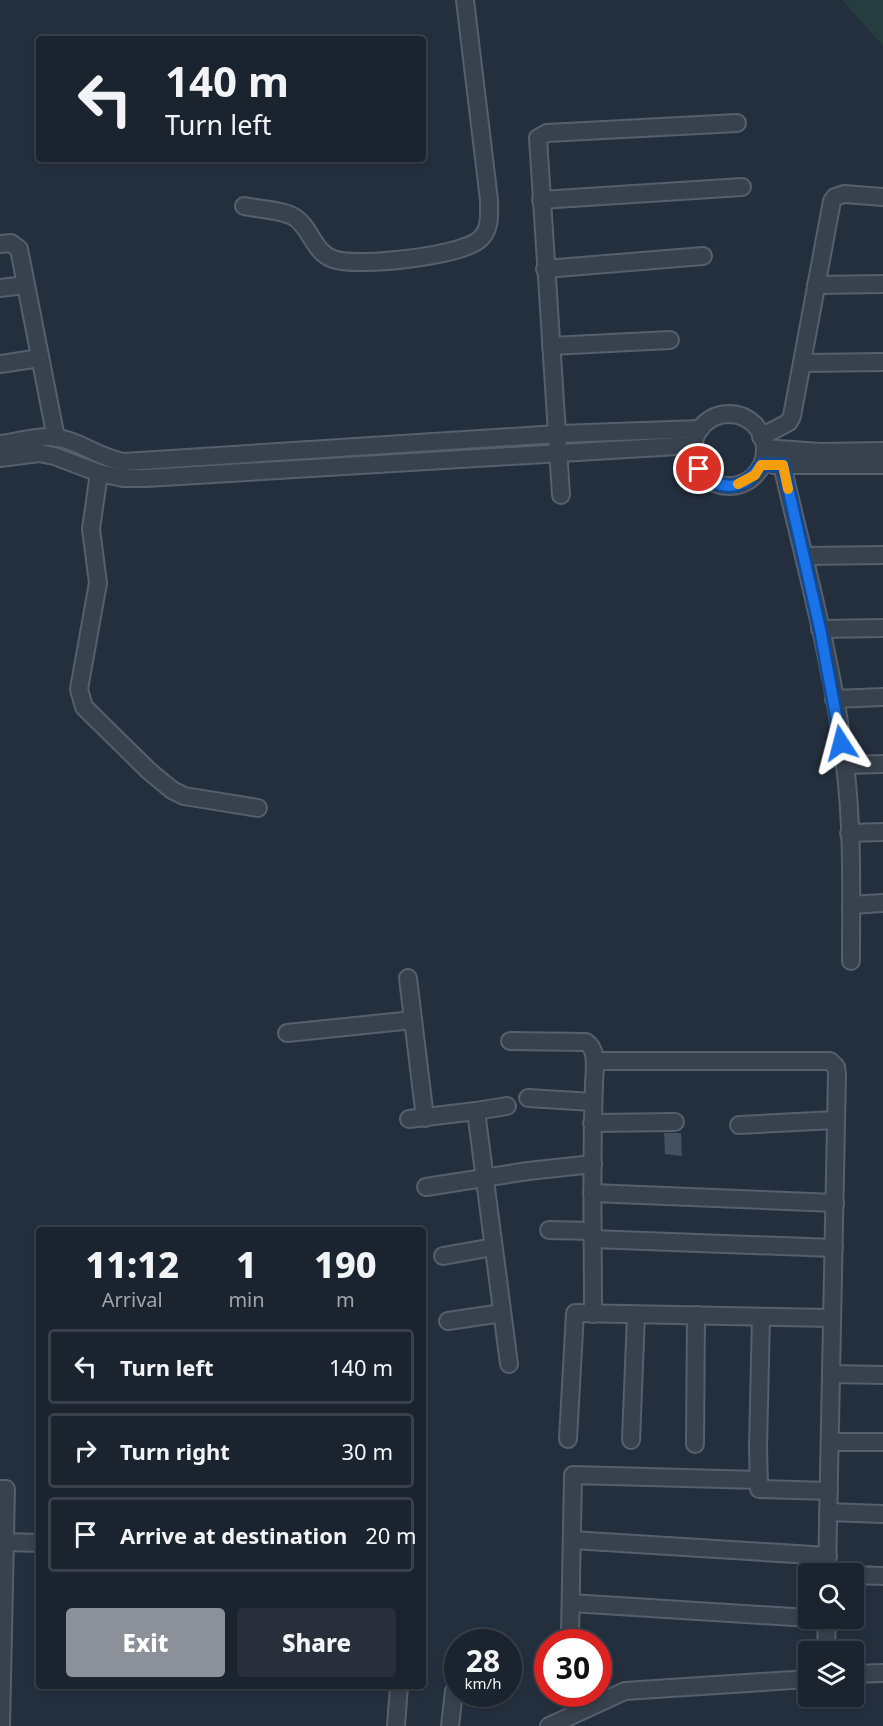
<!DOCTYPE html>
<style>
:root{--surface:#1b232e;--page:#282f3a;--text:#f1f3f6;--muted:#a0a4aa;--line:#39404a;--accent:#8c9099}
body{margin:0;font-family:"Noto Sans",sans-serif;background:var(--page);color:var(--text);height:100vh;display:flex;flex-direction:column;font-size:22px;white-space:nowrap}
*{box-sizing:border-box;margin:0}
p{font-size:20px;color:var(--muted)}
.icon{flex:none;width:33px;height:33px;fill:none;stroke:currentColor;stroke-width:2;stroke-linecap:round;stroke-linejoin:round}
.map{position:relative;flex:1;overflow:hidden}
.side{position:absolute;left:36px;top:1227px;width:390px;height:462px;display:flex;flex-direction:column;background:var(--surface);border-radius:6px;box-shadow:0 3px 9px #0003,0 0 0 2px var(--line)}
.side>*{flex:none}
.top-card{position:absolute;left:36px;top:36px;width:390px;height:126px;border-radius:6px;box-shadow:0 3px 9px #0003,0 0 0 2px var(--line);background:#1b232e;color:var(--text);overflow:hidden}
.buttons{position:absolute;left:798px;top:1563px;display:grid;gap:12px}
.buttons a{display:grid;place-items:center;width:66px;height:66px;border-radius:6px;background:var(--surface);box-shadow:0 3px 9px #0003,0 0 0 2px var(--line);font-size:30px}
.speed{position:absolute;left:444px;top:1629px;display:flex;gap:12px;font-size:30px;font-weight:700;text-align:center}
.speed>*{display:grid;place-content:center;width:78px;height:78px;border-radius:50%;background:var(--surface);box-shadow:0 3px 9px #0003,0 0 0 2px var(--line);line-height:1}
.speed small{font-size:15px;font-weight:400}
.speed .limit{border:9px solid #d22;background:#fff;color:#111}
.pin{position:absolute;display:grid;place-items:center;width:51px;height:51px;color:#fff;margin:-26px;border:3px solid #fff;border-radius:50%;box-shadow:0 2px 6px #0007}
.me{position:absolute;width:66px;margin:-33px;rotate:351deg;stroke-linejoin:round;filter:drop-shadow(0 0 4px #0008)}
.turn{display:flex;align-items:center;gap:21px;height:126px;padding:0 30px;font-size:27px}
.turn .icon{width:78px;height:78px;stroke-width:2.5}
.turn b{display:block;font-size:42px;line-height:51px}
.eta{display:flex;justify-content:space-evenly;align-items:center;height:102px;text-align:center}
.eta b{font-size:36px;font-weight:800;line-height:42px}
.button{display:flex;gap:12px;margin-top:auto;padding:12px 30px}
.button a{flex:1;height:69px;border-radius:6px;background:var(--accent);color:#fff;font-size:24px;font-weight:800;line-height:69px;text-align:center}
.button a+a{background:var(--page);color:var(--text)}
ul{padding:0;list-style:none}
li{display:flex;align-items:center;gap:18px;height:75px;margin:0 12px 9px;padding:0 18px;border:3px solid var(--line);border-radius:6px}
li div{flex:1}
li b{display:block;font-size:22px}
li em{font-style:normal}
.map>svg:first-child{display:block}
</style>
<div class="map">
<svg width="883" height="1726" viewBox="0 0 883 1726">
<rect width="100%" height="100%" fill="#242f3e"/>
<path fill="#263c3f" d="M842 0H883V46Z"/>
<path fill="#455162" d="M664 1133H681L682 1156 665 1154Z"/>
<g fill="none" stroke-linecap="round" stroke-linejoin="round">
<defs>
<g id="street">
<path d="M541 200 742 187"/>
<path d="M244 206C257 209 283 210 294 217 311 227 313 252 333 259 357 268 462 256 480 239 491 229 489 214 489 200L465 0"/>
<path d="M0 244 11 243 19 249 56 438"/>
<path d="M545 269 703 256"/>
<path d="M816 285 883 284"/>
<path d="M0 288 25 285"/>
<path d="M551 346 670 340"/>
<path d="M802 363 883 362"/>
<path d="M0 364 40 358"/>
<circle cx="729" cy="450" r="36"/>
<path d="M761 437 789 422 792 416 832 201 835 197 844 194 883 197"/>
<path d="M0 444C16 442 36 436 52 437 77 439 99 458 124 462L557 434 700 429"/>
<path d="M765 448 820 452 883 451"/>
<path d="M0 458 39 453 54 456 99 473 123 478H146L694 445"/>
<path d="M773 465H883"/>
<path d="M782 465C805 564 833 664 845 765 853 829 851 896 851 961"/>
<path d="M99 473 91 529 98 583 79 689 84 707 149 771 172 790 184 796 258 808"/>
<path d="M561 495 538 138 547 133 737 123"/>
<path d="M804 556 883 555"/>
<path d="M820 629 883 628"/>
<path d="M834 699 883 697"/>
<path d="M845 765 883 764"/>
<path d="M849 833 883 832"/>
<path d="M851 905 883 903"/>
<path d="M408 978 425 1118"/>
<path d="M287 1033 413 1020"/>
<path d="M510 1041 586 1042C599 1050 594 1072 594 1085 591 1161 593 1237 593 1314"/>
<path d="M595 1061H830L836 1067 837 1074 827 1574"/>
<path d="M528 1098 593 1102"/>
<path d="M476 1111 507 1106"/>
<path d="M409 1119 476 1111 509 1364"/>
<path d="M592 1123 675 1122"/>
<path d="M739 1125 836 1120"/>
<path d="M426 1187 528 1171 593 1164"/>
<path d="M592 1193 835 1203"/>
<path d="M549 1230 593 1231"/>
<path d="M593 1239 834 1248"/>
<path d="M443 1256 493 1247"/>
<path d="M761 1317 758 1447 759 1489 829 1491"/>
<path d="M448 1321 502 1313"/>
<path d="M831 1374 883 1375"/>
<path d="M568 1439 575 1313 832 1318"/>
<path d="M631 1440 636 1315"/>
<path d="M830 1442H883"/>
<path d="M695 1444 696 1315"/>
<path d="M0 1489H6L1 1726"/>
<path d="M828 1512 883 1514"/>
<path d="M572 1540 828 1556"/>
<path d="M5 1542 39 1543"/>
<path d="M854 1575 883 1576"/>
<path d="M571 1603 808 1618"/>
<path d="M570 1634 573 1475 759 1480"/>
<path d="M826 1652 827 1618"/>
<path d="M854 1674 883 1673"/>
<path d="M396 1726 399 1686"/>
<path d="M450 1726 454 1691"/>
<path d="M549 1726 625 1691 808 1679"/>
</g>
</defs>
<use href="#street" stroke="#565f6c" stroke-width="20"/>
<use href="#street" stroke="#38414e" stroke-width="16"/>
</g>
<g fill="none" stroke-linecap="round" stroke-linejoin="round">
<defs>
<path id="route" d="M699 469C719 493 744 491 761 465H783L820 629 841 743"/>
</defs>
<use href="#route" stroke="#114b97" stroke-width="15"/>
<use href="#route" stroke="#1a73e8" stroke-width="10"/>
<path stroke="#f59e0b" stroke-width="10" d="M738 484 755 475 761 465H783L788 489"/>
</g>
</svg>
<div class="buttons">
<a><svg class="icon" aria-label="search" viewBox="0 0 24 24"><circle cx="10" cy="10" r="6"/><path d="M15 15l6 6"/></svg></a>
<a><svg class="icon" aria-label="layers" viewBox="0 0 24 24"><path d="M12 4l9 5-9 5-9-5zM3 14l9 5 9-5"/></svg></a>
</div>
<div class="speed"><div>28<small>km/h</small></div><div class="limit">30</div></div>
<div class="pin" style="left:699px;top:469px;background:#d93025"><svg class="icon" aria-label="arrive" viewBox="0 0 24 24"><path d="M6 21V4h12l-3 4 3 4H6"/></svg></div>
<svg class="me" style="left:841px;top:743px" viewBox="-20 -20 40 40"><path d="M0-17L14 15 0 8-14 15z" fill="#1a73e8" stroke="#fff" stroke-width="4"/></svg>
<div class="top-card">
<div class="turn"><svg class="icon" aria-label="left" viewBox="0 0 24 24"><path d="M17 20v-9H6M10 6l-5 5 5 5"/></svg><div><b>140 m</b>Turn left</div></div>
</div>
<section class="side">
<div class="eta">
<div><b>11:12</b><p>Arrival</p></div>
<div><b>1</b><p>min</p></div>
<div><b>190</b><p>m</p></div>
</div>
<ul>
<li><svg class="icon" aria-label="left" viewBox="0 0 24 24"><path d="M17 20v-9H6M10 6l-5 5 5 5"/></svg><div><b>Turn left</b></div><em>140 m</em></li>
<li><svg class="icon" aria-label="right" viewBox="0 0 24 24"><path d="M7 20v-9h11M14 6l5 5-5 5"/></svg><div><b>Turn right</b></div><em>30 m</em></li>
<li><svg class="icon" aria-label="arrive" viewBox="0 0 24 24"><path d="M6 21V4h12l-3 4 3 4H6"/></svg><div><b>Arrive at destination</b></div><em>20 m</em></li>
</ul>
<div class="button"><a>Exit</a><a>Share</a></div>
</section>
</div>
